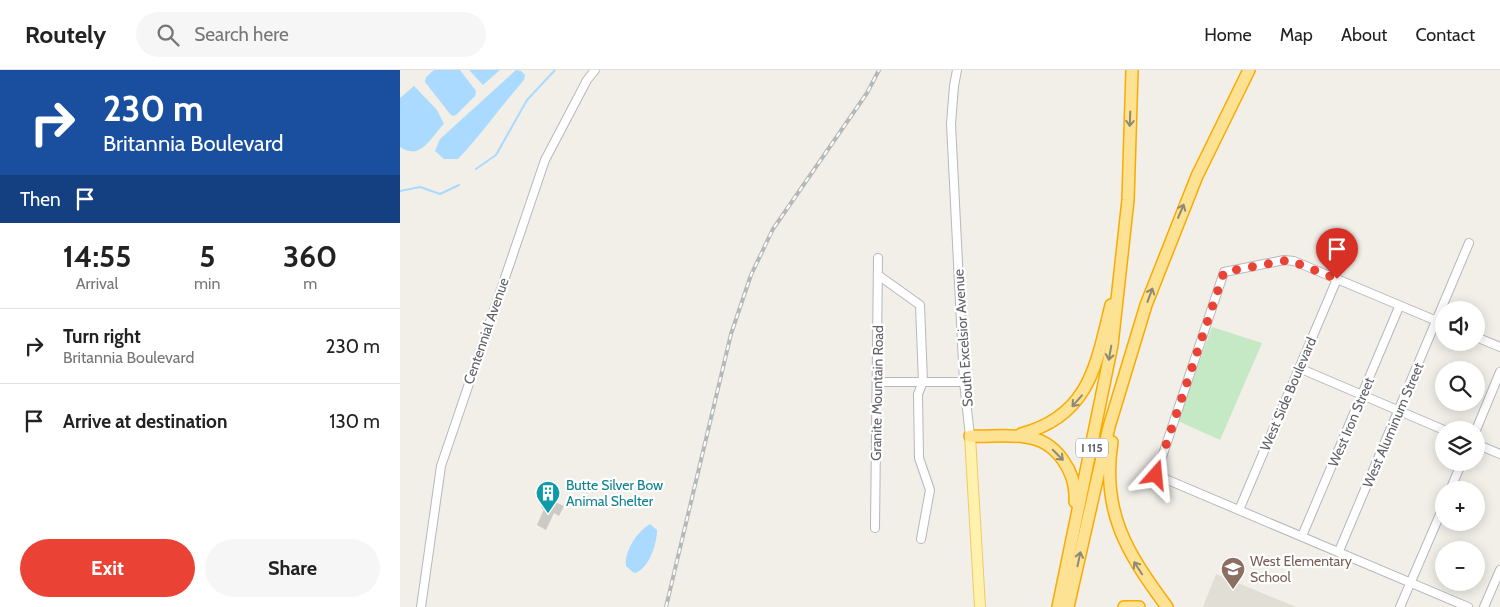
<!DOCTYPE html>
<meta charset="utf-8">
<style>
:root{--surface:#fff;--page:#f6f6f6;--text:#222;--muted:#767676;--line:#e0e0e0;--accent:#ea4335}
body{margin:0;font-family:Cabin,sans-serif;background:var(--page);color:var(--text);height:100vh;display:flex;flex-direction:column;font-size:19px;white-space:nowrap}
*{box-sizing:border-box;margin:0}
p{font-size:16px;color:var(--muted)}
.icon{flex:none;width:28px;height:28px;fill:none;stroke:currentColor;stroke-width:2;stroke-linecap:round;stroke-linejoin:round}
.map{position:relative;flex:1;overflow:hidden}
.panel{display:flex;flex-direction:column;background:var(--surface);width:400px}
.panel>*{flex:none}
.hud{background:#1a4fa0;color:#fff;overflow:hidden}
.tools{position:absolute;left:1035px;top:231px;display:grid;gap:10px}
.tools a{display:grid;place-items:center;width:50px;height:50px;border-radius:50%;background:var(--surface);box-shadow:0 2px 12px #0003;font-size:25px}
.pin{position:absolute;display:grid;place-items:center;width:42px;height:42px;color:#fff;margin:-51px -21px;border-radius:50% 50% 50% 0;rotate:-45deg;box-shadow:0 0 5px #0007}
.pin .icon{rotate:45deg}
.me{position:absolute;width:55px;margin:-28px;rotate:18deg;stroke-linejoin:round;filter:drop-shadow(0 0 4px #0008)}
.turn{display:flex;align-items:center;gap:18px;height:105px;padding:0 20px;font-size:22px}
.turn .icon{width:65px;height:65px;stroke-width:2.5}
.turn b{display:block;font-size:35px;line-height:42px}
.then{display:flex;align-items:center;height:48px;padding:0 20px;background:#0003;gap:10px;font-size:19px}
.eta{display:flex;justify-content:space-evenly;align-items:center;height:85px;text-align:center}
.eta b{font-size:30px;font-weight:700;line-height:35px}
.primary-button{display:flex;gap:10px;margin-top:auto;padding:10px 20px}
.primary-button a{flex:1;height:58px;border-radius:30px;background:var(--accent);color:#fff;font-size:20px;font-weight:700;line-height:58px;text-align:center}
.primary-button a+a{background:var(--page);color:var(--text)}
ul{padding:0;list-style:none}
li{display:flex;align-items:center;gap:15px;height:75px;padding:0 20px;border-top:1px solid var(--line)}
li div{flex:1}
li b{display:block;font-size:19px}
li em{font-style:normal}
header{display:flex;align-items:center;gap:30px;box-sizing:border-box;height:70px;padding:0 25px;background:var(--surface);border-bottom:1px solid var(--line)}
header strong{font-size:24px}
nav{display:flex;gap:28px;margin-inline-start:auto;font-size:18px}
.search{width:350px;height:45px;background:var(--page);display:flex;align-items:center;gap:12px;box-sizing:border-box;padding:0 18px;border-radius:28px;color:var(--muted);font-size:19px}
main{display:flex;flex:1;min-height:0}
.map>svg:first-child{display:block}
</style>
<header>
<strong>Routely</strong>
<div class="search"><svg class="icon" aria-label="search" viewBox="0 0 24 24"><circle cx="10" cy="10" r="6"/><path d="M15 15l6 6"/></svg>Search here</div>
<nav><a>Home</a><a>Map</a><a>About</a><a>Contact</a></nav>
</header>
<main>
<section class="panel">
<div class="hud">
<div class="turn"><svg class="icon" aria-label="right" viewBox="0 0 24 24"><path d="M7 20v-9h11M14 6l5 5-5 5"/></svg><div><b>230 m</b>Britannia Boulevard</div></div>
<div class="then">Then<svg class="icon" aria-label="arrive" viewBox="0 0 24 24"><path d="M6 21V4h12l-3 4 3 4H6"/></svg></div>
</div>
<div class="eta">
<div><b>14:55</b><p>Arrival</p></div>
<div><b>5</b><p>min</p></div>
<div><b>360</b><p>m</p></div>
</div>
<ul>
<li><svg class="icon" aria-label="right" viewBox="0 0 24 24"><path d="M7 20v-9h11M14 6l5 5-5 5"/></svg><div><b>Turn right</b><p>Britannia Boulevard</p></div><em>230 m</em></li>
<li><svg class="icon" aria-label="arrive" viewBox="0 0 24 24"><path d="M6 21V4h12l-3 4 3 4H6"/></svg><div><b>Arrive at destination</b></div><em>130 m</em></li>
</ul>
<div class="primary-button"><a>Exit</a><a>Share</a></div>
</section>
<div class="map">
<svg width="1100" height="537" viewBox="0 0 1100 537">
<rect width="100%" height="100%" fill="#f1efe8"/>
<path fill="#e1ded6" d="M816 504 896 537H803Z"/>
<path fill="#c5e8c5" d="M812 257 862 273 820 370 778 351Z"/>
<g fill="#aadaff">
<path d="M34 0H60L76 21 75 26 56 45 53 46 50 44 25 12 26 7Z"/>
<path d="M69 0H100L83 15Z"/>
<path d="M116 0 121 1 125 5 124 10C101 36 82 64 58 89H44L35 81 40 69Z"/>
<path d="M14 16 37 40 44 54C30 68 21 91 0 77V28Z"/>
<path d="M250 454 257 460C257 473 249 500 234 503L226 496C224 481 237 462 250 454Z"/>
</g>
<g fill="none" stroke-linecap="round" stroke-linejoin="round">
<g stroke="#aadaff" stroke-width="2">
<path d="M76 99 96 85 127 30 155 0"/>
<path d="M0 121 20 117 40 124 59 115"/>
</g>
</g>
<path fill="#cccac5" d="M146 428 164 436 159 446 154 443 146 460 137 455 144 439 141 438Z"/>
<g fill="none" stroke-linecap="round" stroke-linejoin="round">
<defs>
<g id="minor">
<path d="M557 0 554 16 551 54 564 312 570 366"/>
<path d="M478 205 520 235 523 312 518 324 519 388 530 420 521 469"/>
<path d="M1044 254 894 191 884 190 824 202 756 405 1068 537"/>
<path d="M1076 267 1100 277"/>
<path d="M899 298 1044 360"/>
<path d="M477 312H564"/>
<path d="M1076 360 1100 302"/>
<path d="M1076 374 1100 384"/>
<path d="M1050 420 1062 392"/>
<path d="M839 440 937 209"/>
<path d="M475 458 478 188"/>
<path d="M902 466 999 237"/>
<path d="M939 481 1069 173"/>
<path d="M21 537 41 396 145 90 187 10 195 0"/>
<path d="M1000 537 1044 435"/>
<path d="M1084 537 1100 500"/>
</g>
<path id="major" d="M570 366 580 537"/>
<g id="highway">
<path d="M621 364C689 346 696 296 711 235"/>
<path d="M570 366C588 367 607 364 625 367 657 370 677 403 675 432"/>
<path d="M712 372C701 442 727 483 767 537"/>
<path d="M658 537 712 275 728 130 732 0"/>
<path d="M668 537 709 357 746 235 797 106 849 0"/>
<path d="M724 537H739"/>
</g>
</defs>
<use href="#minor" stroke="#b5b8bc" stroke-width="10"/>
<use href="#major" stroke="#f2c960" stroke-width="12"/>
<use href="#highway" stroke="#f9ab00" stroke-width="14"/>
<use href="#minor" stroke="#fff" stroke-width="8"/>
<use href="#major" stroke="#fff2af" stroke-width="10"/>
<use href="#highway" stroke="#fde293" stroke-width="11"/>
<defs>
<path id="rail" d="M266 537 331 264 351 205 373 159 467 23 479 0"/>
</defs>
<use href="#rail" stroke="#b6b7b8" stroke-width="4"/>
<use href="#rail" stroke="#fff" stroke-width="2" stroke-dasharray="5.5" stroke-linecap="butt"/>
</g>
<defs><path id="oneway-shaft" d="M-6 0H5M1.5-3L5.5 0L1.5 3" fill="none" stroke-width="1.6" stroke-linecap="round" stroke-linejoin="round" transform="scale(1.25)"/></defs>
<g stroke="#8e8975">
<use href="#oneway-shaft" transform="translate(730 49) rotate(92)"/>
<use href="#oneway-shaft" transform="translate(781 141) rotate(-67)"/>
<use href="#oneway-shaft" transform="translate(750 225) rotate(-70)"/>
<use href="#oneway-shaft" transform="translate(710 283) rotate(100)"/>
<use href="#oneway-shaft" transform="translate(677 331) rotate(131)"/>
<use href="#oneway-shaft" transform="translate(658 385) rotate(45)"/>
<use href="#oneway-shaft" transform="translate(679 489) rotate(-78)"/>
<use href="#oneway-shaft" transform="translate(738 498) rotate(-123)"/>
</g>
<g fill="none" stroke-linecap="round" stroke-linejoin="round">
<path stroke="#ea4335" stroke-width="9" stroke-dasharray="0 16.2" d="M756 405 824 202 889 190 937 209"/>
</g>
<defs>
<symbol id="building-pin" viewBox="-11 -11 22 30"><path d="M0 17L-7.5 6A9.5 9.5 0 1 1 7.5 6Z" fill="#0f9aa8" stroke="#fff"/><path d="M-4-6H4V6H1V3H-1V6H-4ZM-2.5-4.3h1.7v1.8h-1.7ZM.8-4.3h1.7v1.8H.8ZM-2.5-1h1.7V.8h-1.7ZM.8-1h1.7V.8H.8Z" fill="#fff"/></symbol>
<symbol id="school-pin" viewBox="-11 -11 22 30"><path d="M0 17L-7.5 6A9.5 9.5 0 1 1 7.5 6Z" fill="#8d6e63" stroke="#fff"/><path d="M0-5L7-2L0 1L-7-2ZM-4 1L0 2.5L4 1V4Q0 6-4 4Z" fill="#fff"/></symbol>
</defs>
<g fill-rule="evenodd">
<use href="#building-pin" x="134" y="409" width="28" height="38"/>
<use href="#school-pin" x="819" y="485" width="28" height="38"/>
</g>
<g text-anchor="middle" stroke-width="4.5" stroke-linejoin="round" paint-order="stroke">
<rect fill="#fff" stroke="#8f9295" stroke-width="1" x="676" y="368.5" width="32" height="19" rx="4"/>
<g font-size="12" font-weight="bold" fill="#5f6368">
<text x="692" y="382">I 115</text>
</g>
<g font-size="14" fill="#5f6368" stroke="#fff">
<text transform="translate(86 261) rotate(-71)" y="5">Centennial Avenue</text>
<text transform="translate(563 268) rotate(-94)" y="5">South Excelsior Avenue</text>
<text transform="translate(477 323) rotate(-89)" y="5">Granite Mountain Road</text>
<text transform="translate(888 324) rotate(-67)" y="5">West Side Boulevard</text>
<text transform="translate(951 352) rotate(-67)" y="5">West Iron Street</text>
<text transform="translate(993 355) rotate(-67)" y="5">West Aluminum Street</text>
</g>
<g font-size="14" fill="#0d838f" stroke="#fff" text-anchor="start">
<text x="166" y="420">Butte Silver Bow<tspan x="166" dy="16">Animal Shelter</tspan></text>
</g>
<g font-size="14" fill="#785e54" stroke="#fff" text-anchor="start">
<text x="850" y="496">West Elementary<tspan x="850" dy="16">School</tspan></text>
</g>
</g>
</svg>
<div class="tools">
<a><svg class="icon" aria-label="sound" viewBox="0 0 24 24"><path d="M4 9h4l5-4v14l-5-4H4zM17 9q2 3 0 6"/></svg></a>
<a><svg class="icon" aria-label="search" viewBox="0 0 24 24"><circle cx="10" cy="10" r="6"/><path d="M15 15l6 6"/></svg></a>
<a><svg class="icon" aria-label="layers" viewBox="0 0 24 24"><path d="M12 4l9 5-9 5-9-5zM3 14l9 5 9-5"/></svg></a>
<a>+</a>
<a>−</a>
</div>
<div class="pin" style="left:937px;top:209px;background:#d93025"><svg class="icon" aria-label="arrive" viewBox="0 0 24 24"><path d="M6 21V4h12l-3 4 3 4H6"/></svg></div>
<svg class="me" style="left:756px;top:405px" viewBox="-20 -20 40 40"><path d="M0-17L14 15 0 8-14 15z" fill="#ea4335" stroke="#fff" stroke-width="4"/></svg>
</div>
</main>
